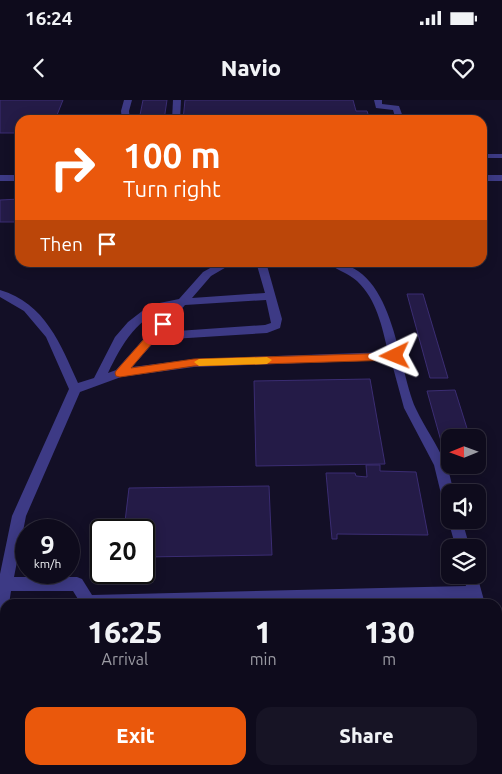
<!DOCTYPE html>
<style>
:root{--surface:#0e0b1c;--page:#171425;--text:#f1f3f6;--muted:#9b9ba3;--line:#2e2b3b;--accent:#ea580c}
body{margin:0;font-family:Ubuntu,sans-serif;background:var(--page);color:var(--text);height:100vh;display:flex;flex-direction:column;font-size:19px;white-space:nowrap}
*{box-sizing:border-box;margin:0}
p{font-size:16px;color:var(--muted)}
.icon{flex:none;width:28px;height:28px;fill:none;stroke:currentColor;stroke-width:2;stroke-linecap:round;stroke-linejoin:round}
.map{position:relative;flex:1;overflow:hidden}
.sheet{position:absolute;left:0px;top:499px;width:502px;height:176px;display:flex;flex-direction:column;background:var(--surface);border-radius:15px 15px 0 0;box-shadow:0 2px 12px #0003,0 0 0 1px var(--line)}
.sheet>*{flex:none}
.top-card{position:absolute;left:15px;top:15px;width:472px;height:152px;border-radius:15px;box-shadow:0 2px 12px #0003,0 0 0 1px var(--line);background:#ea580c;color:#fff;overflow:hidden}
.needle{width:32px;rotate:269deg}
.controls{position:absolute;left:441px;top:329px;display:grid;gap:10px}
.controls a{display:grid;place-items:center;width:45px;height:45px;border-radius:10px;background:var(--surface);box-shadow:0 2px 12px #0003,0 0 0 1px var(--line);font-size:25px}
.speed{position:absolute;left:15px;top:419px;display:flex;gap:10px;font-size:25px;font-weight:700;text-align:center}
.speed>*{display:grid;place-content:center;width:65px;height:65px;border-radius:50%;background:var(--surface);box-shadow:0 2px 12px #0003,0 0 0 1px var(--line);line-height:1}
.speed small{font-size:12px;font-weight:400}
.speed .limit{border:2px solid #111;border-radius:8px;background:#fff;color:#111}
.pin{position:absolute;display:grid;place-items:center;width:42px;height:42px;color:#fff;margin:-21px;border-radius:10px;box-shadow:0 2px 8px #0006}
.me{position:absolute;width:55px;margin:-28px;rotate:268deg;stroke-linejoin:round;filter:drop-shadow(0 0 4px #0008)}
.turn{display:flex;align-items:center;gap:18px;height:105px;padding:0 25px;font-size:22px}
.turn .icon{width:65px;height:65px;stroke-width:2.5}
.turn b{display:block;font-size:35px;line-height:42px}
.then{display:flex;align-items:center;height:48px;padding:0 25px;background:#0003;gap:10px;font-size:19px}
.eta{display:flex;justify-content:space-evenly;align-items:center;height:85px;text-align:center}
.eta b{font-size:30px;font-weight:800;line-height:35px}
.button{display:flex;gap:10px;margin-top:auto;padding:10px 25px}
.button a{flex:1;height:58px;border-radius:15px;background:var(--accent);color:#fff;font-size:20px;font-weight:800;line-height:58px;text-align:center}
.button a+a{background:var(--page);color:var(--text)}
.status{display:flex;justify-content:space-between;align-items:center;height:35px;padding:0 25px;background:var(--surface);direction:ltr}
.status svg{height:14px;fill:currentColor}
header{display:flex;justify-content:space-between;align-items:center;height:65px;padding:0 25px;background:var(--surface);font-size:22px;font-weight:800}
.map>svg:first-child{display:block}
</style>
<div class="status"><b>16:24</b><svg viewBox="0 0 49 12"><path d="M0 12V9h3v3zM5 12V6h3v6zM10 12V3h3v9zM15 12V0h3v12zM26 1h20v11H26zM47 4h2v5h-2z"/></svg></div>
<header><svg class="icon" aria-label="back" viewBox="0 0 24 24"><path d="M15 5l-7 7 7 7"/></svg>Navio<svg class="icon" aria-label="heart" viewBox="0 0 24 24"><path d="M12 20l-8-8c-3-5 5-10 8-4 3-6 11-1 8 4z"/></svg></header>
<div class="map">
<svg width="502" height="674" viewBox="0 0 502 674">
<rect width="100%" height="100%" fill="#130f26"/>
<g fill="#241b47" stroke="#3b2d73">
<path d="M 0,0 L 63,0 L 55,20 L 20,20 L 20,33 L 0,33 Z"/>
<path d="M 143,0 L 167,0 L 164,20 L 139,20 Z"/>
<path d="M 185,0 L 353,0 L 356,11 L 367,11 L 370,20 L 183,20 Z"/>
<path d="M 20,99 L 20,122 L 0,122 L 0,100 Z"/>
<path d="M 407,194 L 423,194 L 448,278 L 430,278 Z"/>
<path d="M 370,279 L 385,364 L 256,366 L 254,281 Z"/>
<path d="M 455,290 L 470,338 L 450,338 L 450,341 L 441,341 L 427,291 Z"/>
<path d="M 366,365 L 380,365 L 380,371 L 416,372 L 428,435 L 337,434 L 337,439 L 332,439 L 326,373 L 355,373 L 356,376 L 367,377 Z"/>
<path d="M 269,386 L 272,455 L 144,457 L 144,430 L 124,430 L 129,388 Z"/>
</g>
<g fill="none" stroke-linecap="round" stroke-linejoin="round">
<g fill="#3d3a85" fill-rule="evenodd">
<path d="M 124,0 L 132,0 L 129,11 L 130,20 L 122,20 L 121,11 Z"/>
<path d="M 173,0 L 181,0 L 180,20 L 172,20 Z"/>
<path d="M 374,0 L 382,0 L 382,4 L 399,6 L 404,20 L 396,20 L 393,10 L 376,8 Z"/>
<rect x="482" y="54" width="20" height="4"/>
<rect x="0" y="75" width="20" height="6"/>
<rect x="482" y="75" width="20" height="6"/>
<path d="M 221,162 L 235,162 L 211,176 L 192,198 L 265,193 L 256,162 L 266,162 L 282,219 L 280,228 L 267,233 L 156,240 L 132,267 L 194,259 L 388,252 C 382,227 377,200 357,181 C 348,173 336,170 327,162 C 395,162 396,263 416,309 C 425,328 437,344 445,363 C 450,372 451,383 454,392 L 450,392 L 450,408 L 445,406 L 443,402 L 434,365 L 404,308 L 391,260 L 194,267 L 121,277 L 80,292 L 26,416 L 14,477 L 77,477 L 82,479 L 92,495 L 466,486 L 463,475 L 477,475 L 485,504 L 470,504 L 469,500 L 319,504 L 81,504 L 73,491 L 11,491 L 9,504 L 5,504 L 5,515 L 0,517 L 0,474 L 12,416 L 69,289 L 46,237 L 24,211 L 0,197 L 0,190 C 45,203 61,245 78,283 L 94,278 L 115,237 L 128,222 L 150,205 L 179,199 L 203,172 ZM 266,200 L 271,223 L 265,225 L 163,232 L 185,205 ZM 171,208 L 116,270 L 108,273 C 122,244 138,215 171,208 Z"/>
<path d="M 450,416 L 450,420 L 462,420 L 470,448 L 456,448 L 448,420 Z"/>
<rect x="498" y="568" width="4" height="16"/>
<path d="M 5,577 L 5,593 L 0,594 L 0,578 Z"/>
<path d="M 54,670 L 72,670 L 71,674 L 53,674 Z"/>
</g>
</g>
<path fill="#ea580c" stroke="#983908" d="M 163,221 L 168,224 L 166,227 L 131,268 L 194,259 L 395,253 L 400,256 L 395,260 L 194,266 L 120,277 L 116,276 L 115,273 L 116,271 L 159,222 Z"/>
<path fill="#f59e0b" d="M 267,257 L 272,260 L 267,264 L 199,266 L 194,262 L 199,259 Z"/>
</svg>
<div class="controls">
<a><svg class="needle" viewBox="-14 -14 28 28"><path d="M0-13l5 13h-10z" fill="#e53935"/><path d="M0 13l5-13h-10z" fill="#9b9ba3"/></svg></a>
<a><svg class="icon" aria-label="sound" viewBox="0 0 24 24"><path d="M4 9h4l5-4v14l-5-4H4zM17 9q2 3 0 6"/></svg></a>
<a><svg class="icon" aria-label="layers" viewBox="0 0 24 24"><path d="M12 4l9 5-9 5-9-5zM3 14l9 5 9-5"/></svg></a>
</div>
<div class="speed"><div>9<small>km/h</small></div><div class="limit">20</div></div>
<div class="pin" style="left:163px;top:224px;background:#d93025"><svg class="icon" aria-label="arrive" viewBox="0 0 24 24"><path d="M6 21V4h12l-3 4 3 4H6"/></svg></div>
<svg class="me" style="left:395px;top:256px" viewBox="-20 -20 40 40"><path d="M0-17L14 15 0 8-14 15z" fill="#ea580c" stroke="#fff" stroke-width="4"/></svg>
<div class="top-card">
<div class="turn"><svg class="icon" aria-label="right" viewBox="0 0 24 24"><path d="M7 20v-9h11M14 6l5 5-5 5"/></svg><div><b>100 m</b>Turn right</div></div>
<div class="then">Then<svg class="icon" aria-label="arrive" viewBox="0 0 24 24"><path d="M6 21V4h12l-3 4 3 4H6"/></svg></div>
</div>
<section class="sheet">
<div class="eta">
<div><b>16:25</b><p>Arrival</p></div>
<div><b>1</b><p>min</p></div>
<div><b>130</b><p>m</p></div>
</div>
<div class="button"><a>Exit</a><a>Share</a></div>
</section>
</div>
